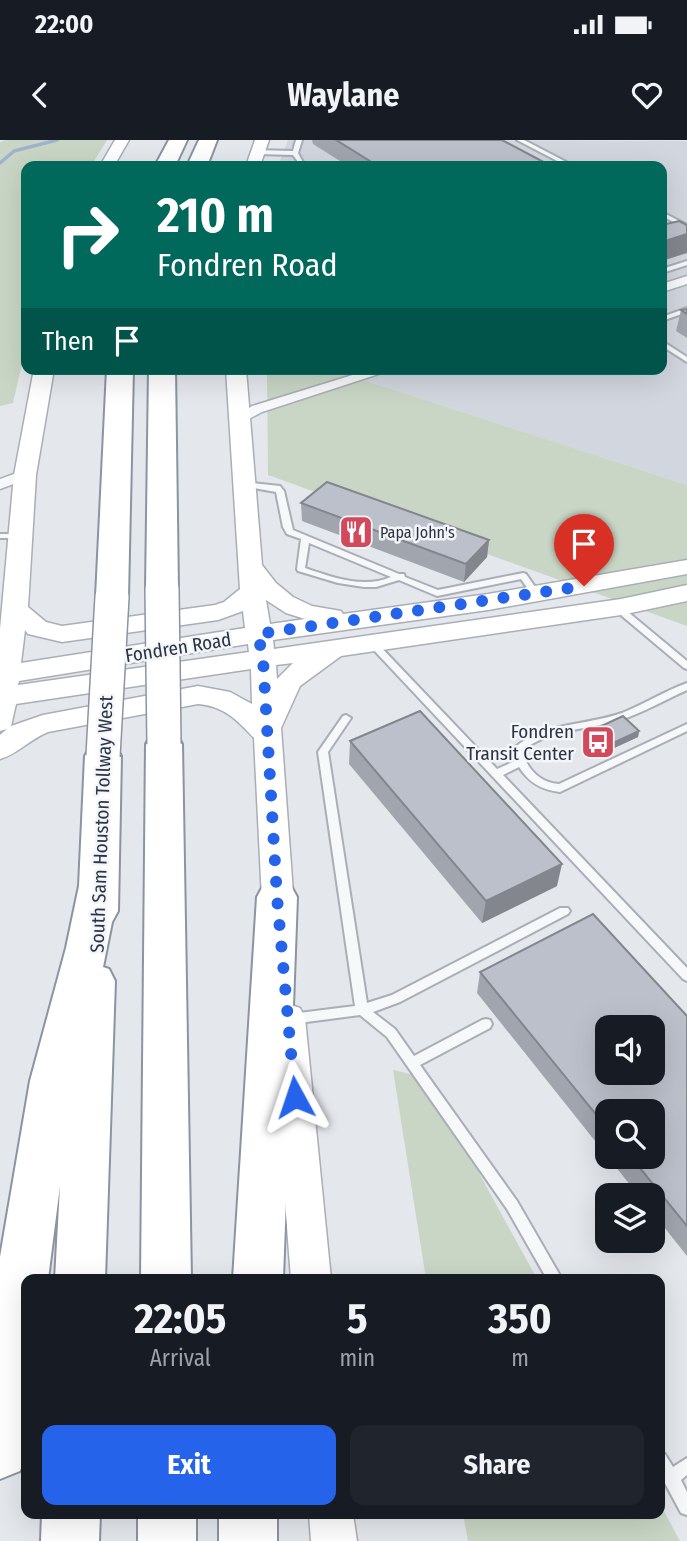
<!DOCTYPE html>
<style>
:root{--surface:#171b24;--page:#20242c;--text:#f1f3f6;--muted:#9ea1a6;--accent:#2563eb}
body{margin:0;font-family:"Fira Sans Condensed",sans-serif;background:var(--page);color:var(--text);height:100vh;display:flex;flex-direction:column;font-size:26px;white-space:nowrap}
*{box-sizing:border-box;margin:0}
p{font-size:23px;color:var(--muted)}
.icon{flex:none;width:38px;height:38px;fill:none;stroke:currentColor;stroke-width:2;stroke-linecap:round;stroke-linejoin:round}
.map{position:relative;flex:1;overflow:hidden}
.side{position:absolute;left:21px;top:1134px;width:644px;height:245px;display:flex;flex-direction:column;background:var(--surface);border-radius:14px;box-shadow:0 7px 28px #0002}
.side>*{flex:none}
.hud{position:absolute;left:21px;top:21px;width:646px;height:214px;border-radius:14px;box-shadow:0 7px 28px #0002;background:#00695c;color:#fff;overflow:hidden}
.buttons{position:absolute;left:595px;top:875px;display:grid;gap:14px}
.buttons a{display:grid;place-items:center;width:70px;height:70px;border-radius:14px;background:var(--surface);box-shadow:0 7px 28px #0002;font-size:35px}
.pin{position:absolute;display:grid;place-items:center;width:60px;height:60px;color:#fff;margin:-72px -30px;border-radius:50% 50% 50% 0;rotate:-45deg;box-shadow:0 0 7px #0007}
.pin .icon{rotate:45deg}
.me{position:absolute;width:77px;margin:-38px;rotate:355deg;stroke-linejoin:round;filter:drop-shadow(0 0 5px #0008)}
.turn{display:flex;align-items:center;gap:24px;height:147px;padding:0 21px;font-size:32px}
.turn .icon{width:91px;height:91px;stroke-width:2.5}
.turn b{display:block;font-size:49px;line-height:60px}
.then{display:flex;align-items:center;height:66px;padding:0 21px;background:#0003;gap:14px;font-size:26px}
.eta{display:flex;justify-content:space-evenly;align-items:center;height:119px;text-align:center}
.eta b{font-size:42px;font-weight:700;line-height:49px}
.primary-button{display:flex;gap:14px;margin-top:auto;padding:14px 21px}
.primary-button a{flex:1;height:80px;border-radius:14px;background:var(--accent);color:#fff;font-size:28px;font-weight:700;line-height:80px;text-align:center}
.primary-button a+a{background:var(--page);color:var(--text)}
.status{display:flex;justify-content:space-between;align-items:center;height:49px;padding:0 35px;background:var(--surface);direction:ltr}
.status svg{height:19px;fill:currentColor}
header{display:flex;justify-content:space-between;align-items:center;height:91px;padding:0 21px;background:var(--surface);font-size:32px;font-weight:700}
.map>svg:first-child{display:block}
</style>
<div class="status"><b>22:00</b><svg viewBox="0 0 49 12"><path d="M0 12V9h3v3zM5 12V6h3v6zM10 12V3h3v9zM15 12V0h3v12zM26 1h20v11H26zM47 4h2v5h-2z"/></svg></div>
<header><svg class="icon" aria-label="back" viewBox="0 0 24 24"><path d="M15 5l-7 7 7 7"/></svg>Waylane<svg class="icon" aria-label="heart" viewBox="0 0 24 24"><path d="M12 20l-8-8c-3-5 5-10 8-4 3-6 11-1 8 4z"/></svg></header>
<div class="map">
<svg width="687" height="1401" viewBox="0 0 687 1401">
<rect width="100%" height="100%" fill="#e4e7ec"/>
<path fill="#d2d6de" d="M 288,0 L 687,1 L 687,345 L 330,229 L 662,229 L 662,26 L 278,26 Z"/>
<g fill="#c9d6c5">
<path d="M 6,0 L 107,0 L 91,26 L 26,26 L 26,206 L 13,263 L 0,266 L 0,2 Z"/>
<path d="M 267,229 L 330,229 L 687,345 L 687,486 L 268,335 Z"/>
<path d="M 393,930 L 427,938 L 537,1139 L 426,1139 Z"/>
<path d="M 660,1364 L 680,1401 L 468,1401 L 463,1374 L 660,1374 Z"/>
</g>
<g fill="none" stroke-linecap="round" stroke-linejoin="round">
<path stroke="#9fb4cc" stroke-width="3.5" d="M 0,23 L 14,11 L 57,0"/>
<g stroke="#a9aeb7" stroke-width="4">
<g id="service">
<path d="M 296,0 L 302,0 L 298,13 L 305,26 L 301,26 L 293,15 L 257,14 L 254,12 L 257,10 L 293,11 Z"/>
<path d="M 517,0 L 524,0 L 574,26 L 567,26 Z"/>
<path d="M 662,72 L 687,85 L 687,89 L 662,76 Z"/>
<path d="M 687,121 L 687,125 L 662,133 L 662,129 Z"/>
<path d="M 687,168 L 687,172 L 662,181 L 662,177 Z"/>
<path d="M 662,201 L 687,217 L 687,222 L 662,206 Z"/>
<path d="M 242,342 L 280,346 L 284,351 L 293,390 L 399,434 L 404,434 L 405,437 L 438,450 L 523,433 L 526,434 L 540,454 L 539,456 L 533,456 L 521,439 L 437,456 L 399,440 L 376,447 L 364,447 L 338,443 L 298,431 L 297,429 L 301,399 L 287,394 L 283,387 L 276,352 L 242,346 ZM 309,403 L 391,437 C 363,449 332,437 305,428 Z"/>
<path d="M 0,394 L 20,394 L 24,396 L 20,398 L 0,398 Z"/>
<path d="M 621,464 L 624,465 L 628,472 L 687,521 L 687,529 L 684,528 L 622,476 L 617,467 Z"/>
<path d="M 372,500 L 375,501 L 497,629 L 515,621 L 512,610 L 514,608 C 545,582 585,586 622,573 C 644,564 665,551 687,543 L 687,550 C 665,560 644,572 621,580 C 588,590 550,588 522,611 C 527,629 540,643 559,644 L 687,584 L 687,591 L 560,652 C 542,650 529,643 519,627 L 503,635 L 687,828 L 687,841 L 683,839 L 369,505 L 368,503 L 369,501 Z"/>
<path d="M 346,575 L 351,578 L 328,612 L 367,863 L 392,855 L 560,768 L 568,768 L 570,771 L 568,774 L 400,862 L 373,872 L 395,889 L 414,916 L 482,880 L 486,879 L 490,880 L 492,884 L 490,888 L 420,925 L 517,1061 L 562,1139 L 547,1139 L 507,1069 L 387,897 L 360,875 L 291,884 L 287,883 L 285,879 L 287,875 L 291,874 L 355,866 L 318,612 L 343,576 Z"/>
<path d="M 660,1311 L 665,1314 L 673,1327 L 687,1318 L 687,1335 L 681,1340 L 687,1352 L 687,1375 L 681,1373 L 660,1334 Z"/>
</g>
</g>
<g stroke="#a9aeb7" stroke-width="3">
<g id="minor">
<path d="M 687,136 L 687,144 L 662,152 L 662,144 Z"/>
<path d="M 372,229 L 394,229 L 262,272 L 241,283 L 234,279 L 252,266 Z"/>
<path d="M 25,330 L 33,335 L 30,338 L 0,349 L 0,339 Z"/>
</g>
</g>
<g stroke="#a9aeb7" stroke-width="3">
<g id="secondary">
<path d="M 115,0 L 129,0 L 114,26 L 100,26 Z"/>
<path d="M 255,0 L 269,0 L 260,26 L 246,26 Z"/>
<path d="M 34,229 L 54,229 L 36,335 L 28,467 L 46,482 L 62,486 L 215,465 L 224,462 L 240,449 L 226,229 L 246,229 L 262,425 L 276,443 L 293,457 L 312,466 L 341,471 L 343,474 L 488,454 L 687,420 L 687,434 L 488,470 L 273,500 L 274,509 L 621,459 L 687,445 L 687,461 L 621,475 L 341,516 L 300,546 L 281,588 L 295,780 L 290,789 L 279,793 L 268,789 L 263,780 L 254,598 C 237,580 224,566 198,564 L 48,592 C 30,599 18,614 0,619 L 0,595 L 7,589 L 0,591 L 0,489 L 14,335 ZM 266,460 L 286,473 L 305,479 L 270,484 ZM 243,471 L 245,488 L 21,523 L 25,490 L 28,494 L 62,502 L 218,480 ZM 248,504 L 249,512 L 18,545 L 19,541 ZM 293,523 L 277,539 L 276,525 ZM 251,529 L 252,564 L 230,552 L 198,546 L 43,575 L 11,586 L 16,564 Z"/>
<path d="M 288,864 L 300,868 L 305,878 L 331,1139 L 291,1139 L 271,878 L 276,868 Z"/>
<path d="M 309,1374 L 353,1374 L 357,1401 L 311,1401 Z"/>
</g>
</g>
<g stroke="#8b94a3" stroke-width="4">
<g id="motorway">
<path d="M 169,0 L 187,0 L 175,26 L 155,26 Z"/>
<path d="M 199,0 L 217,0 L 207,26 L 187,26 Z"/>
<path d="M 107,229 L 133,229 L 128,457 L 123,464 L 112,467 L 101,464 L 96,457 Z"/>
<path d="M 149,229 L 175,229 L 178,449 L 173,456 L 162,459 L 151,456 L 146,449 Z"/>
<path d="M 164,591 L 177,595 L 182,604 L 191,1139 L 141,1139 L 146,604 L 151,595 Z"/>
<path d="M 103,603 L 116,607 L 121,616 L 118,771 L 112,782 L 103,827 L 109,829 L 115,841 L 105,1139 L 55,1139 L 60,1046 L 48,1139 L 26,1139 L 26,1315 L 20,1331 L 0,1339 L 0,1117 L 30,941 L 66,808 L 79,746 L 85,616 L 90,607 Z"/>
<path d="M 277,741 L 291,746 L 297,757 L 283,1139 L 233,1139 L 257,757 L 263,746 Z"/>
<path d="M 42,1374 L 100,1374 L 99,1401 L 41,1401 Z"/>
<rect x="138" y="1374" width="58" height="27"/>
<rect x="219" y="1374" width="58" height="27"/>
</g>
</g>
<use href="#service" fill="#f7f8fa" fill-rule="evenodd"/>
<use href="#minor" fill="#f7f8fa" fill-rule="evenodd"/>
<use href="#secondary" fill="#fff" fill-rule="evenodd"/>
<use href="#motorway" fill="#fff" fill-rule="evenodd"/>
<g stroke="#8b94a3" stroke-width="36" stroke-linecap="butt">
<g id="motorway-bridge">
<path d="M 162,449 L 164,604"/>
<path d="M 103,616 L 112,457"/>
</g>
</g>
<use href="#motorway-bridge" stroke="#fff" stroke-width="33"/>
</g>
<g fill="#a1a5ae">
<path d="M 312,0 L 502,0 L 551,26 L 348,26 L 313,4 Z"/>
<path d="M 687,169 L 687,198 L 676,191 L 681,170 Z"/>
<path d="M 301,363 L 489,400 L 487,417 L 464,442 L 302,381 Z"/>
<path d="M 597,588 L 639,591 L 638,597 L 612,609 L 596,594 Z"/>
<path d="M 350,601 L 557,746 L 482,783 L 349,624 Z"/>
<path d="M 480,832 L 687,876 L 687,1116 L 653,1073 L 653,1055 L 638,1055 L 608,1017 L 653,1017 L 607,971 L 607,1016 L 477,853 Z"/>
</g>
<g fill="#83868d">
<path d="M 687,94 L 687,113 L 662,121 L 662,102 Z"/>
<path d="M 489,400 L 487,417 L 464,442 L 466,424 Z"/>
<path d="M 639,591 L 638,597 L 612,609 L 613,603 Z"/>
<path d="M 562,724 L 557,746 L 482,783 L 486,761 Z"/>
</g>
<g fill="#bbc0ca" stroke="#83868d" stroke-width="2" fill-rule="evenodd">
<path d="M 336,0 L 502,0 L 551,26 L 378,26 Z"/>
<path d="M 679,81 L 687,85 L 687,94 L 662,102 L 662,85 Z"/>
<path d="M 687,169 L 687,174 L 681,170 Z"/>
<path d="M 327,342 L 489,400 L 466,424 L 301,363 Z"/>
<path d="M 420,571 L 562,724 L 486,761 L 350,601 Z"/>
<path d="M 623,576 L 639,591 L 613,603 L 597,588 Z"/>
<path d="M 593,774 L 687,876 L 687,1086 L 631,1017 L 653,1017 L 653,971 L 607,971 L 607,988 L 480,832 ZM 607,887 L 653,887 L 653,933 L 607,933 Z"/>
</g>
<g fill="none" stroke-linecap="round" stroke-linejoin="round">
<path stroke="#2563eb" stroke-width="12" stroke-dasharray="0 21.6" d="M 295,957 L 277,757 L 263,519 L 258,494 L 584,446"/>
</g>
<defs>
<g id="restaurant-square" transform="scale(1.75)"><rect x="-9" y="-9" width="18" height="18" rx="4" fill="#d1495b" stroke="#f4f6f9"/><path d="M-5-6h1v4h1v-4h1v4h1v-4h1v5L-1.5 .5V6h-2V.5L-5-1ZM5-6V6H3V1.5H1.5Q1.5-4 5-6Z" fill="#fff"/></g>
<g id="bus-square" transform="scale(1.75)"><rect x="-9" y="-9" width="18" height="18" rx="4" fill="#d1495b" stroke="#f4f6f9"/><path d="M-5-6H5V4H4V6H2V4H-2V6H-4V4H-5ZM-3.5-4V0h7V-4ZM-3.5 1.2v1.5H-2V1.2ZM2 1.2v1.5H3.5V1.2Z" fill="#fff"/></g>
</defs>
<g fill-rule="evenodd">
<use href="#restaurant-square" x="356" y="392"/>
<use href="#bus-square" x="598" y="602"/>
</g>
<g text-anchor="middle" stroke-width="5" stroke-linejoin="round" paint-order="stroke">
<g font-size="16" fill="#2b3445" stroke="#f4f6f9" text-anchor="start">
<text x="380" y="398">Papa John's</text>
</g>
<g font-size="19" fill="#2b3445" stroke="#f4f6f9">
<text transform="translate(178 507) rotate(-9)" y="7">Fondren Road</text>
<text transform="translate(101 684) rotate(-88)" y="7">South Sam Houston Tollway West</text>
</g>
<g font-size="19" fill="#2b3445" stroke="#f4f6f9" text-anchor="end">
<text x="574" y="598">Fondren<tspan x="574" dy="22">Transit Center</tspan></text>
</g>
</g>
</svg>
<div class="buttons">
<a><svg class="icon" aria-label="sound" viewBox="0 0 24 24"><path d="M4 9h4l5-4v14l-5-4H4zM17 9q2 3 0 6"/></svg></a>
<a><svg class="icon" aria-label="search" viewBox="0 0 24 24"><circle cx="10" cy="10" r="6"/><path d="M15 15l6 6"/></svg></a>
<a><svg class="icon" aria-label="layers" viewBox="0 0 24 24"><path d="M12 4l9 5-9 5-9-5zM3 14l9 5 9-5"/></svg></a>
</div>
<div class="pin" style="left:584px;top:446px;background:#d93025"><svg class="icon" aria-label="arrive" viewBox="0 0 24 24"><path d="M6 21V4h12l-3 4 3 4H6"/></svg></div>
<svg class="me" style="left:295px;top:957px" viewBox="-20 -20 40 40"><path d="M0-17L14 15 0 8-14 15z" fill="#2563eb" stroke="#fff" stroke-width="4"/></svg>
<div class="hud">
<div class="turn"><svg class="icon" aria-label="right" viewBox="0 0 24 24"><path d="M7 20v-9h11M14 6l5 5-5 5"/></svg><div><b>210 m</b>Fondren Road</div></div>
<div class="then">Then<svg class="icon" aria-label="arrive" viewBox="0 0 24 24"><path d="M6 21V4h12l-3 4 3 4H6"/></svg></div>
</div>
<section class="side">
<div class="eta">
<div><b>22:05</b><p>Arrival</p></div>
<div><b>5</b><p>min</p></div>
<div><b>350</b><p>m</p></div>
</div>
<div class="primary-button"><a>Exit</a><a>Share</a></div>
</section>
</div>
